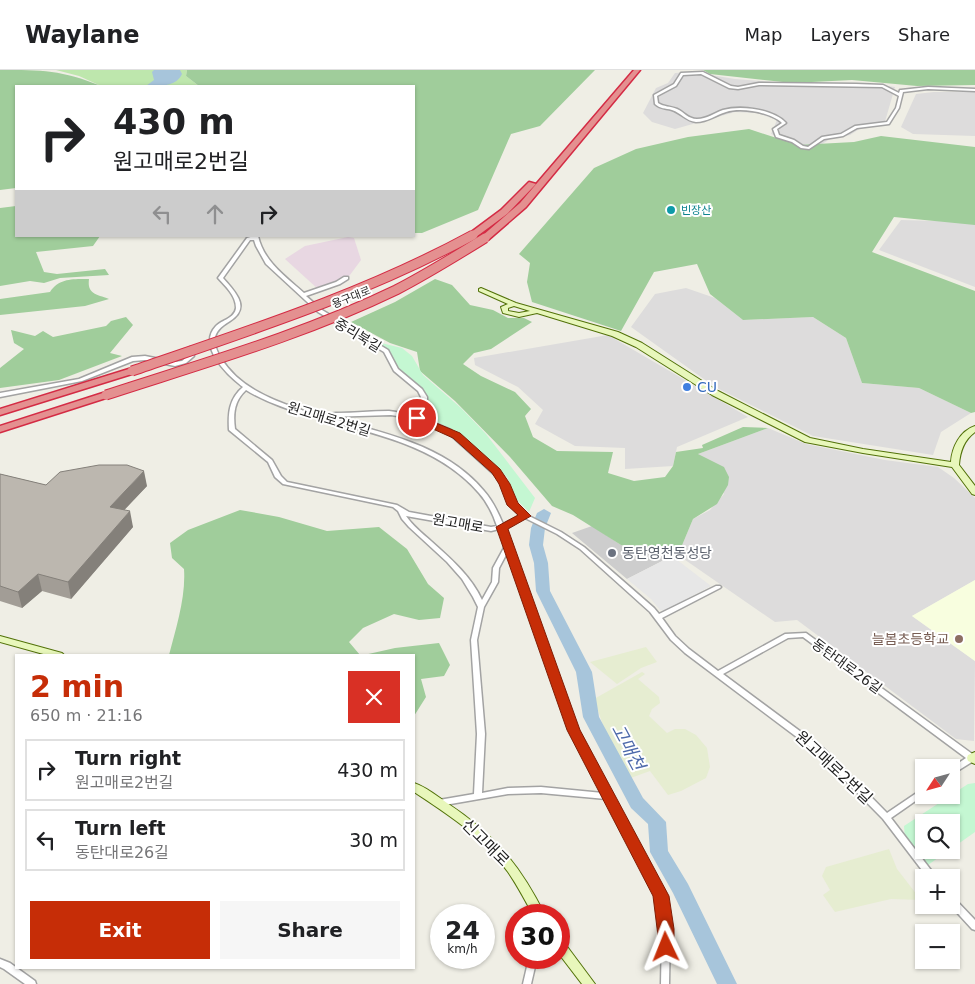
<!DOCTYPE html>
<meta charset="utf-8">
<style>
:root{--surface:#fff;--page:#f6f6f6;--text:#202124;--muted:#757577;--line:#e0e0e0;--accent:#c62d07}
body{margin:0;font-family:"DejaVu Sans","Noto Sans KR",sans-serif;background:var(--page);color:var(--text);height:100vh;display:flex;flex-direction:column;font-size:19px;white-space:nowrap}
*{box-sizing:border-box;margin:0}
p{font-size:16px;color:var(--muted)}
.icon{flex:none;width:28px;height:28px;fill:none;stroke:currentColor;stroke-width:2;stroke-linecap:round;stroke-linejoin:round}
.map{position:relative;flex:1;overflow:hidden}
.side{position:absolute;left:15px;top:584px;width:400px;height:315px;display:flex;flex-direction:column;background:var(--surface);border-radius:0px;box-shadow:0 1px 4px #0004}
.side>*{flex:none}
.hud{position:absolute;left:15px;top:15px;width:400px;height:152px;border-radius:0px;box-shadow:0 1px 4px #0004;background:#fff;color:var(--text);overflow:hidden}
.needle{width:32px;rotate:234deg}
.fabs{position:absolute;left:915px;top:689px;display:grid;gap:10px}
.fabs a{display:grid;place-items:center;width:45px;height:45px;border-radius:0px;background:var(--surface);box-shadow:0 1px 4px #0004;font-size:25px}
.speed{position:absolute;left:430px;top:834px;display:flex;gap:10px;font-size:25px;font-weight:700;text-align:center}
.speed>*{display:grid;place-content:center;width:65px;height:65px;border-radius:50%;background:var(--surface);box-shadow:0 1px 4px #0004;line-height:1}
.speed small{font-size:12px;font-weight:400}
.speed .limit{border:8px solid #d22;background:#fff;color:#111}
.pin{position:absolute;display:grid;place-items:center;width:42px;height:42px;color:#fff;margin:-21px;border:2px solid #fff;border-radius:50%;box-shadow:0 1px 5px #0007}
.me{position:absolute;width:55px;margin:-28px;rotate:358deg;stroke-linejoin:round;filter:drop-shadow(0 0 4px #0008)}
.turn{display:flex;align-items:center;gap:18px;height:105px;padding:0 15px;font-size:22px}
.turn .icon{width:65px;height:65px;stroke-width:2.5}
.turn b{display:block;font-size:35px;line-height:42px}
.lanes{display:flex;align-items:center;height:48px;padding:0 15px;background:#0003;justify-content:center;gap:25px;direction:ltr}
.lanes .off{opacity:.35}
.round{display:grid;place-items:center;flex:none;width:52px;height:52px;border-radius:0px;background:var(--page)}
.head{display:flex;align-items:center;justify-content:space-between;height:85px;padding:0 15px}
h1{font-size:30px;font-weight:800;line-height:38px;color:var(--accent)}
.cta{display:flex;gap:10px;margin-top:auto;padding:10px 15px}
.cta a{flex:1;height:58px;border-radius:0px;background:var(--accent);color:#fff;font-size:20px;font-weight:800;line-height:58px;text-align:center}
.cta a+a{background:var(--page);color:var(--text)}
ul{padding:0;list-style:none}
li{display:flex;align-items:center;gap:15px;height:62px;margin:0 10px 8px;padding:0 5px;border:2px solid var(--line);border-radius:0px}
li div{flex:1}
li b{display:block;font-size:19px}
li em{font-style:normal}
header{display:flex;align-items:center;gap:30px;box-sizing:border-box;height:70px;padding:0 25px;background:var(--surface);border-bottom:1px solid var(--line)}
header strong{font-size:24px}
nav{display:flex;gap:28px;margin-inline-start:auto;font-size:18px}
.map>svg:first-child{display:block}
</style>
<header>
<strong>Waylane</strong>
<nav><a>Map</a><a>Layers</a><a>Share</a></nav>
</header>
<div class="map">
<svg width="975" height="914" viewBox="0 0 975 914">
<rect width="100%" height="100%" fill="#efeee5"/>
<g fill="#dddcdc">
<path d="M 692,2 L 735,9 L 798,14 L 867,13 L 895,17 L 884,55 L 861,58 L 850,65 L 830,69 L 813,80 L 799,79 L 790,71 L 771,64 L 777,50 L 757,43 L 735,42 L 675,59 L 652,52 L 643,43 L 656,18 L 668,13 L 675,3 Z"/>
<path d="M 934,22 L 975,22 L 975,66 L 913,64 L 901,57 L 916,24 Z"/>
<path d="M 901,150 L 975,152 L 975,217 L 879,180 Z"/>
<path d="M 686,218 L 715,228 L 743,250 L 813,247 L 846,268 L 862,313 L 919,318 L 971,343 L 941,362 L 933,385 L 813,366 L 715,317 L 631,257 L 655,224 Z"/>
<path d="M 608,265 L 748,347 L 677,377 L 673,396 L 625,399 L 625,378 L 575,376 L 535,354 L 543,340 L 518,317 L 475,295 L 474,288 Z"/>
<path d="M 768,358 L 806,374 L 885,390 L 938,397 L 954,408 L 975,428 L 975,510 L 912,546 L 975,591 L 974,671 L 956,669 L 797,550 L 775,552 L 678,485 L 693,449 L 710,440 L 724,424 L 698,384 Z"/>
</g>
<path fill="#e8d7e2" d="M 348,167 L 354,168 L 361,190 L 344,213 L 318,219 L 285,189 L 305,176 Z"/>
<path fill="#f8fedf" d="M 975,510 L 975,591 L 912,546 Z"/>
<path fill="#cdcdcd" d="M 592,456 L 621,475 L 632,479 L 650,479 L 660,476 L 672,486 L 627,509 L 572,463 Z"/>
<g fill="#e6edd1">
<path d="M 646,577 L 657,592 L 641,598 L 617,614 L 590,592 Z"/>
<path d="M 642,602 L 645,604 L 638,609 L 659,627 L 660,633 L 652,639 L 649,646 L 667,663 L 675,659 L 685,659 L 696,665 L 707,678 L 710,697 L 706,708 L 681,721 L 668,725 L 650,701 L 628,709 L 612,681 L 594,629 Z"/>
<path d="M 889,779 L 897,799 L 921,830 L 891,829 L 835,842 L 823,825 L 830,820 L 822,806 L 826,797 Z"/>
</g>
<path fill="#bee7ad" d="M 56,0 L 187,0 L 186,6 L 199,16 L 101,16 L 79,6 Z"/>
<g fill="#a0cd9b">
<path d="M 0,0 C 42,0 62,0 101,16 L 16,16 L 16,118 L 0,120 Z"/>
<path d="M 187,0 L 595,0 L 540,56 L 511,64 L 478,140 L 422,163 L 414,163 L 414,16 L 199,16 L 186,6 Z"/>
<path d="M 703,0 L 975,0 L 975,15 L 917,16 L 852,10 L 792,13 L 710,4 Z"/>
<path d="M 749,59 L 798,75 L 854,72 L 881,66 L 975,77 L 975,155 L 894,147 L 872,182 L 975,221 L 975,342 L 971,343 L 919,318 L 862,313 L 846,268 L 813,247 L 743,250 L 710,224 L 697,194 L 654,202 L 621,261 L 532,232 L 527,212 L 530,193 L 519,184 L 594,98 L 636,79 L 688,67 Z"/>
<path d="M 16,136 L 16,166 L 100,166 L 93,176 L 36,182 L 44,202 L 57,204 L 105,199 L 109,205 L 60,208 L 44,213 L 30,211 L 0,216 L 0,138 Z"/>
<path d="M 89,209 C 87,224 96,224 109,229 L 85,236 L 0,245 L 0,229 L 50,222 C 59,208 73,209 89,209 Z"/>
<path d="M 435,209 L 452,215 L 470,235 L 493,240 L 508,248 L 524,248 L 532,252 L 491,279 L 474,283 L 463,294 L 481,306 L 515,322 L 531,339 L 525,346 L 533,367 L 557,381 L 613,382 L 608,403 L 634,411 L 665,407 L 673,396 L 676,382 L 703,378 L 702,375 L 743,357 L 768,358 L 698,384 L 724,397 L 729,407 L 728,415 L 717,434 L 693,449 L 678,485 L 672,486 L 660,476 L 639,480 L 621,475 L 573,445 L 552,436 L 510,387 L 455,331 L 420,301 L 417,282 L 390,273 L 351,252 L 395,232 Z"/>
<path d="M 126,247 L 133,255 L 110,283 L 122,286 L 59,310 L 0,318 L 0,298 L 24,279 L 14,273 L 11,260 L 35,266 L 43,261 L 53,267 L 106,256 L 111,251 Z"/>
<path d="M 240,440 L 279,447 L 327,461 L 379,457 L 407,479 L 428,514 L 444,528 L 440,548 L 419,550 L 394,544 L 363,558 L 349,572 L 360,585 L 169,585 C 176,558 186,527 184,499 L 172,488 L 170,473 L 188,460 Z"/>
<path d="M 439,573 L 450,595 L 444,606 L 421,609 L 426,627 L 414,646 L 414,585 L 364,585 L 395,578 Z"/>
</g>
<g fill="#c4f7d2">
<path d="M 381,273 L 402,278 L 412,286 L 423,305 L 461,338 L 486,364 L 535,428 L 529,442 L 516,429 L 507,407 L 465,369 L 451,359 L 425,346 L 426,325 L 402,302 Z"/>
<path d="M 975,713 L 975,762 L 951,779 L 951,752 L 924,752 L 924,780 L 949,780 L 928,795 L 905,769 L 904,756 L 968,714 Z"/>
</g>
<path fill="#e7e7e7" d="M 672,486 L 711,516 L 664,541 L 660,540 L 651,529 L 627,509 Z"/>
<path fill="#a7c5db" d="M 154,0 L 180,0 L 182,4 C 176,17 160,16 146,16 L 154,10 L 152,2 Z"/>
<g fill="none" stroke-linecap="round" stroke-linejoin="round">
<path fill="#a7c5db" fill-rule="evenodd" d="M 544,439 L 551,443 L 545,458 L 543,475 L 548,493 L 550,521 L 592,602 L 599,647 L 643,728 L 666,752 L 668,781 L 688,814 L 737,914 L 717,914 L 673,823 L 650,782 L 648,754 L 631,738 L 583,647 L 576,602 L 536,521 L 534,493 L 529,475 L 531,458 L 537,443 Z"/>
<g stroke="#a3a3a3" stroke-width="3">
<g id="street">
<path d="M 703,2 L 731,16 L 738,17 L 759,13 L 856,14 L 883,15 L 899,23 L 900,20 L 901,20 L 928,17 L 975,19 L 975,21 L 928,19 L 903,22 L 899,38 L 889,54 L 857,58 L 843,66 L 824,69 L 809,79 L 801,78 L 792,72 L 776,67 L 773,59 L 782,53 C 770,42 741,37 726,42 C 716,45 707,52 696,52 C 686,51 681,43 672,40 C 665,38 660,39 655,34 L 654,25 L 674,14 L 681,3 ZM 701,4 L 729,18 L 738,19 L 759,15 L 882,17 L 899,26 L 896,38 L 887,52 L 855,56 L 841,64 L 822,67 L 808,77 L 803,76 L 794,70 L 779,65 L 777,59 L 786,53 C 773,39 741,35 723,40 C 714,43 707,49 697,49 C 688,49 684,42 677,39 C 670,36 664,37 658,33 L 657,26 L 676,16 L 683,5 Z"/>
<path d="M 254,166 L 258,166 C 264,192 285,206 304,223 L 336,212 L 344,207 L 348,207 L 348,209 L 340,214 L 306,226 L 322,240 L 388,280 L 398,299 L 422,319 L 427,327 L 427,337 L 420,347 L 451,360 L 503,406 L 516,434 L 525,444 L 561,462 L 584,477 L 654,538 L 659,544 L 716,516 L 720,516 L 721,517 L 720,518 L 662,548 L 675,566 L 689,579 L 718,601 L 785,564 L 806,563 L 975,686 L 975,690 L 951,705 L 951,698 L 966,688 L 803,567 L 788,568 L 723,604 L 824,679 L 887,743 L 924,718 L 924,725 L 891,748 L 937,808 L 928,808 L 883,749 L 818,683 L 685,583 L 671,570 L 650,542 L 580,479 L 557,464 L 525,448 L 504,458 L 510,472 L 512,474 L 511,476 L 578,660 L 665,826 L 670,859 L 669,914 L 661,914 L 662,859 L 657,826 L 606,729 L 541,723 L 508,724 L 439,736 L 436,735 L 435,733 L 436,731 L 439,730 L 474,724 L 477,664 L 471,570 L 478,537 L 473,527 L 462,509 L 447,492 L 409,457 L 402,449 L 398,441 L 393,437 L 283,414 L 275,407 L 268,392 L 229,360 C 228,343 229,329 243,317 C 227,305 197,276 216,256 C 222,250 235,248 236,238 C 236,225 225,216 218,208 L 247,168 ZM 250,170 L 254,170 L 256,176 L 266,194 L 318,242 L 384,282 L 394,301 L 418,321 L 421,327 L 421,337 L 415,346 C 407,344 398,342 389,341 C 372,341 354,343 336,343 C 330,344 323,345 317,344 C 311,344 305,341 299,339 C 269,329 238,316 221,288 C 217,282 214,274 215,267 C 217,259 224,255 230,251 C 252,237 234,221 223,208 ZM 246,320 C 267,333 293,341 316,348 C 373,363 439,376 479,423 C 487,432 493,444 497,456 L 491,457 L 409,442 L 397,435 L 287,412 L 281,406 L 272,390 L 235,359 C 233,344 234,331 246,320 ZM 391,345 L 416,349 L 447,362 L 498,408 L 510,435 L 520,446 L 503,454 C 498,442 492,430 484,421 C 445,374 382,363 327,347 ZM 406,446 L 491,461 L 499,459 L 505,476 L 493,498 L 492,512 L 482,530 C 471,506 450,488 431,471 C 422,463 413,456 406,446 ZM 507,483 L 570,660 L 603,723 L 541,717 L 508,718 L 482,723 L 485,664 L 477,570 L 484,537 L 498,512 L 499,498 Z"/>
<path d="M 190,277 L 193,279 L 194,286 L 186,293 L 175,296 L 145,290 L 133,291 L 82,311 L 0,327 L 0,323 L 79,309 L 132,287 L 145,286 L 175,292 L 182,291 L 188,286 L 187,279 Z"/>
<path d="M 951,827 L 954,828 L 975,850 L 975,860 L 972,859 L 950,835 L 951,835 Z"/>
<path d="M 529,888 L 537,888 L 531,914 L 523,914 Z"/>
<path d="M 0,889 L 10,893 L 35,911 L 36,914 L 25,914 L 4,899 L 0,897 Z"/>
</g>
</g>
<g stroke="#527209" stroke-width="2">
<g id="secondary">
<path d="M 481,218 L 516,233 L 618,262 L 642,273 L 718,321 L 810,368 L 863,379 L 951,392 C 952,377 960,361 975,356 L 975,362 C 964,370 960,381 959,395 L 975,416 L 975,425 L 972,424 L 952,397 L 863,383 L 805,372 L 712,325 L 636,277 L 612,266 L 537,243 L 519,247 L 503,243 L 501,237 L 508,234 L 479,221 L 479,219 ZM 514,236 L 530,241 L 519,243 L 508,241 L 508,238 Z"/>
<path d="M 0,566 L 62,583 L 64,585 L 47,585 L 0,572 Z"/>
<path d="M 975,682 L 975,694 L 968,691 L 967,688 L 968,685 Z"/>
<path d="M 414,713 C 426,717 437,726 447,733 C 494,764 520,795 545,845 L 533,845 C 525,830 517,815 508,802 C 483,767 449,745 414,722 Z"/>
<path d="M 559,870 L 563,871 L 595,914 L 582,914 L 559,884 Z"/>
</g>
</g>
<g stroke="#d42b44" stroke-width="3">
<g id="highway">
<path d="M 634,0 L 640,0 L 526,137 L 488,170 L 482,170 L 482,166 L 520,133 Z"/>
<path d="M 529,112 L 536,114 L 507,144 L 476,167 L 470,167 L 470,163 L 501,140 Z"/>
<path d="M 132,298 L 137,301 L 135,303 L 0,345 L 0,339 Z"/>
<path d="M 106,322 L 109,323 L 111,325 L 109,327 L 0,362 L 0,356 Z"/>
</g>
</g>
<use href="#street" fill="#fff" fill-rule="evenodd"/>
<use href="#secondary" fill="#e8f7bb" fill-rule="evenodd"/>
<use href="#highway" fill="#e49090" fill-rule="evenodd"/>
<g stroke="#d42b44" stroke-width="11" stroke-linecap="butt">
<g id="highway-bridge">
<path d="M 132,301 C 248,261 365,224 473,165"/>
<path d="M 106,325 C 204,293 303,265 396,220 C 427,204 456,186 485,168"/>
</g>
</g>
<use href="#highway-bridge" stroke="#e49090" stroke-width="9"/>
</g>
<path fill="#a29d96" d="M 0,404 L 46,415 L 147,416 L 124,440 L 133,457 L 71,529 L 42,521 L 22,538 L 0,531 Z"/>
<g fill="#84807a">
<path d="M 144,401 L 147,416 L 113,452 L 110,437 Z"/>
<path d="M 130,441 L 133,457 L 71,529 L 68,512 Z"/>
<path d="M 38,504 L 42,521 L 22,538 L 18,522 Z"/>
</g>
<path fill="#bcb7af" stroke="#84807a" d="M 99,395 L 127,395 L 144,401 L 110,437 L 130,441 L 68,512 L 38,504 L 18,522 L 0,516 L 0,404 L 46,415 L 60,402 Z"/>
<path fill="#c62d07" stroke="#811d05" d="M 417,345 L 460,363 L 500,399 L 510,414 L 518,433 L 531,446 L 508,459 L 580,660 L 669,826 L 674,859 L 674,877 L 672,882 L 666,884 L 660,882 L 653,826 L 567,660 L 496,457 L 518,445 L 507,435 L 499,414 L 492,403 L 453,368 L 413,350 L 413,346 Z"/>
<circle fill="#0f9aa8" stroke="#fff" stroke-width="2" cx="671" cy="140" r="5"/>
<circle fill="#3f7fe0" stroke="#fff" stroke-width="2" cx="687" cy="317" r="5"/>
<circle fill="#6b7280" stroke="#fff" stroke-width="2" cx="612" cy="483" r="5"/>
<circle fill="#8d6e63" stroke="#fff" stroke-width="2" cx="959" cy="569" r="5"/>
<g text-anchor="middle" stroke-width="4" stroke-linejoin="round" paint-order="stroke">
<g font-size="11" fill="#0d838f" stroke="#fff" text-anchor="start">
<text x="681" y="144">빈장산</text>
</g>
<g font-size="11" fill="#1f1f1f" stroke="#fff">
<text transform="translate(351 227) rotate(-22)" y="4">용구대로</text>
</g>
<g font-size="14" fill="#1f1f1f" stroke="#fff">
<text transform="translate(358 265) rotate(31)" y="5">중리북길</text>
<text transform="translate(329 349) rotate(17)" y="5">원고매로2번길</text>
<text transform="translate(458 453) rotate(10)" y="5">원고매로</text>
<text transform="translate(847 596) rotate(36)" y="5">동탄대로26길</text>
</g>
<g font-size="14" fill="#366cbe" stroke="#fff" text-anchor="start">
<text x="697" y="322">CU</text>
</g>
<g font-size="14" fill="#5b616d" stroke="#fff" text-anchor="start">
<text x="622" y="488">동탄영천동성당</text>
</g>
<g font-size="14" fill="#785e54" stroke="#fff" text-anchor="end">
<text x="949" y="574">늘봄초등학교</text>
</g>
<g font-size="16" fill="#1f1f1f" stroke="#fff">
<text transform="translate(834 697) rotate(43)" y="6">원고매로2번길</text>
<text transform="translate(486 772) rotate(45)" y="6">신고매로</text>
</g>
<g font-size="18" font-style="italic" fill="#4e6aab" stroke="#fff">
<text transform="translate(628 677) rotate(62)" y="6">고매천</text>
</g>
</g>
</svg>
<div class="fabs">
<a><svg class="needle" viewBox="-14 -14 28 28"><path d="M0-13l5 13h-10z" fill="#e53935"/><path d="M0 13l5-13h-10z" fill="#757577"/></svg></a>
<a><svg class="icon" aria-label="search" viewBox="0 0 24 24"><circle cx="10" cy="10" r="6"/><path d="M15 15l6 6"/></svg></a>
<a>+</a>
<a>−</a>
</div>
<div class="speed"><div>24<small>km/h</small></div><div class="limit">30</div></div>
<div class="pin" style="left:417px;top:348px;background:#d93025"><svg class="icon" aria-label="arrive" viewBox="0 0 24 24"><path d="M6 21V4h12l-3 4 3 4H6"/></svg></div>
<svg class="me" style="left:666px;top:877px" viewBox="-20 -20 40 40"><path d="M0-17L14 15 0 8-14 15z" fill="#c62d07" stroke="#fff" stroke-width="4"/></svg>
<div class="hud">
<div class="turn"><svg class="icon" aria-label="right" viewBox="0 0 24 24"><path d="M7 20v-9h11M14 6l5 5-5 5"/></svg><div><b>430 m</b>원고매로2번길</div></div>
<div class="lanes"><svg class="icon off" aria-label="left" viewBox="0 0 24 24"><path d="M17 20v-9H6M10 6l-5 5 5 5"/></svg><svg class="icon off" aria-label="ahead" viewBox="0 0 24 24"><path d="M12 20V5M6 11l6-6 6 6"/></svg><svg class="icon" aria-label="right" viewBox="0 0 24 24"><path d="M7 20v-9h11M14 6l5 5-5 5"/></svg></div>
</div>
<section class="side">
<div class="head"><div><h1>2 min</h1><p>650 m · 21:16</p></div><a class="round" style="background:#d93025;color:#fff"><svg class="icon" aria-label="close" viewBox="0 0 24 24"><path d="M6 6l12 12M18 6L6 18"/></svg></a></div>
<ul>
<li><svg class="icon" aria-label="right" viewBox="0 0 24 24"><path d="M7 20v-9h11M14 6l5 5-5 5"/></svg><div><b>Turn right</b><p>원고매로2번길</p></div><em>430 m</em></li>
<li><svg class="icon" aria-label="left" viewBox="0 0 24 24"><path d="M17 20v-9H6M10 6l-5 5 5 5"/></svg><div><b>Turn left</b><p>동탄대로26길</p></div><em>30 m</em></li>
</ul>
<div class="cta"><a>Exit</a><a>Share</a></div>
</section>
</div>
